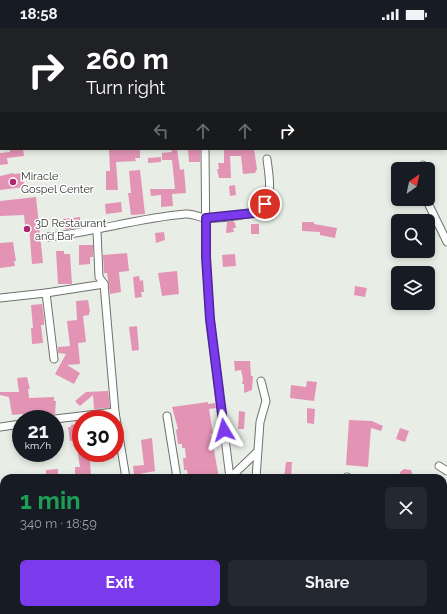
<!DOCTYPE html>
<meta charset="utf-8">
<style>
:root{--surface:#171b24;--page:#242831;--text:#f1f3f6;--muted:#9ea1a6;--accent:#7c3aed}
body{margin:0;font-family:Raleway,sans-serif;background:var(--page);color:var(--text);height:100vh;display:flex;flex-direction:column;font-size:15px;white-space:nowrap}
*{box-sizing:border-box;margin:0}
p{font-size:13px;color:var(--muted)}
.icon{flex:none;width:22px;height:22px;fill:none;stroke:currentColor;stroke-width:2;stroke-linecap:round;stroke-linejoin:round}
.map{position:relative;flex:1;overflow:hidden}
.drawer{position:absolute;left:0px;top:446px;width:447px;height:140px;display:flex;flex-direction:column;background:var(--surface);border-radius:12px 12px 0 0;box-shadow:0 2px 6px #0003}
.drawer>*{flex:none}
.top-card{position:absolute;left:0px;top:0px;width:447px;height:122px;box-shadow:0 2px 6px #0003;background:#202124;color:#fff;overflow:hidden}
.needle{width:26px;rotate:33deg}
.fabs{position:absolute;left:391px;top:134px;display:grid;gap:8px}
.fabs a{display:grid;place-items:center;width:44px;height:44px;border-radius:6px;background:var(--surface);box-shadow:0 2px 6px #0003;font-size:20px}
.speed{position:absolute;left:12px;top:382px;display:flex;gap:8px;font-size:20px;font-weight:700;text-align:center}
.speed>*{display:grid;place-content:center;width:52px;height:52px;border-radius:50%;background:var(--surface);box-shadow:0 2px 6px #0003;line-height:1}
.speed small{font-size:10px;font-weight:400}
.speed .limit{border:6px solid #d22;background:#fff;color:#111}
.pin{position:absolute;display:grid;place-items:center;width:34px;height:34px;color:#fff;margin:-17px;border:2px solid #fff;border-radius:50%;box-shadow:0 1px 4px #0007}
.me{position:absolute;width:44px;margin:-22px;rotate:353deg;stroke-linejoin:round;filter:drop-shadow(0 0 3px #0008)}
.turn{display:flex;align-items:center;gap:14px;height:84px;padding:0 20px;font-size:18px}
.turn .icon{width:52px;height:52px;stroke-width:2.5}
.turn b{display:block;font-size:28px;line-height:34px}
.lanes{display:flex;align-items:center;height:38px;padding:0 20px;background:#0003;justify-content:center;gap:20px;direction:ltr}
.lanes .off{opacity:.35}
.round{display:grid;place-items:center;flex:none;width:42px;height:42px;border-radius:6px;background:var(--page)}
.head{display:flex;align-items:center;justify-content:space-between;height:68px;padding:0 20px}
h1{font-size:24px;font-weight:700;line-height:30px;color:#1e9e55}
.cta{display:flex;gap:8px;margin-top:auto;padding:8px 20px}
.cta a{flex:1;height:46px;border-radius:6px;background:var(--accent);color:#fff;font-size:16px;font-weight:700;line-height:46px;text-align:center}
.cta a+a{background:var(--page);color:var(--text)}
.status{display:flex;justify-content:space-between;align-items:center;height:28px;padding:0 20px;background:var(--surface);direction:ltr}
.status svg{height:11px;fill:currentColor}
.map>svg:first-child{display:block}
</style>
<div class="status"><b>18:58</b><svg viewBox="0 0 49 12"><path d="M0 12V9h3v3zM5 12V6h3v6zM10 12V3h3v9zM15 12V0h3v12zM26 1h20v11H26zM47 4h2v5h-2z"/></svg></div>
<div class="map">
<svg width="447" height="586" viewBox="0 0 447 586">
<rect width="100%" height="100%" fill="#e8eee6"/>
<g fill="#e394b5">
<path d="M 10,121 L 23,121 L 24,128 L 7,130 L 8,136 L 0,137 L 0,125 L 10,124 Z"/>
<path d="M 109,121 L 140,121 L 140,130 L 135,130 L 136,133 L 116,134 L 118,162 L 106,162 L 106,143 L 110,143 Z"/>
<path d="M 171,121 L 177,121 L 180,142 L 184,141 L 186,165 L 172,166 L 173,178 L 161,179 L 161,167 L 151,168 L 150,161 L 175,161 L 172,132 L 162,132 L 162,125 L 172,124 Z"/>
<path d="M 188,121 L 200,121 L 200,134 L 189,134 Z"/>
<path d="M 224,121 L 254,121 L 257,141 L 255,145 L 243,146 L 241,128 L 230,128 L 231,150 L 219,150 L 217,141 L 219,141 L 218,135 L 224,135 Z"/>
<path d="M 161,129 L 161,134 L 148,135 L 148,130 Z"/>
<path d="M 140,142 L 145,186 L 131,187 L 128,165 L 131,165 L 129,143 Z"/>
<path d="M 13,145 L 14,146 L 23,145 L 24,159 L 0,162 L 0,148 Z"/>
<path d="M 235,157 L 236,167 L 230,168 L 229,158 Z"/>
<path d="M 36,169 L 43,235 L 32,236 L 29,198 L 25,198 L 24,187 L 0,188 L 0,173 Z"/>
<path d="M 121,174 L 122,184 L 106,186 L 105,176 Z"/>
<path d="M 80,189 L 81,199 L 66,202 L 64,199 L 63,191 Z"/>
<path d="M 233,193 L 235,195 L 236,200 L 233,200 L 234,204 L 226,205 L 227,194 Z"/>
<path d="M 302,194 L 314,194 L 314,196 L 337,200 L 335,210 L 320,207 L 320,204 L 302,203 Z"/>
<rect x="251" y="196" width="8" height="10"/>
<path d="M 164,204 L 165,212 L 156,215 L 155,205 Z"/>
<path d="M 13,214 L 16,233 L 14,233 L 15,238 L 0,240 L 0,215 Z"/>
<path d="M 79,217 L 93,217 L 93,229 L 90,229 L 90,236 L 79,237 Z"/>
<path d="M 56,223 L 64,223 L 64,226 L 70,226 L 72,256 L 58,256 Z"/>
<path d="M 127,225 L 129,243 L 119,244 L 121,264 L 110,266 L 107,245 L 104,245 L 103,227 Z"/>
<path d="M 235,226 L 236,238 L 223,239 L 222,227 Z"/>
<path d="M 177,243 L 179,266 L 162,268 L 158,245 Z"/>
<path d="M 139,248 L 140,253 L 143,252 L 144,264 L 141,264 L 142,269 L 135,270 L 133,249 Z"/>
<path d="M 355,258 L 367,260 L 365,269 L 354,267 Z"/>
<path d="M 88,272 L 90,284 L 89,284 L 89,287 L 83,288 L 86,314 L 78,315 L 80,336 L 67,337 L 80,345 L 74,356 L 55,346 L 66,326 L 58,325 L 58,319 L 70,318 L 67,293 L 77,292 L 76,273 Z"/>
<path d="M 42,276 L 44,290 L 44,297 L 41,297 L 43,315 L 32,316 L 31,300 L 33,300 L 31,277 Z"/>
<path d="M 137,298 L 139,322 L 132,323 L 129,299 Z"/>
<path d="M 234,333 L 250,333 L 251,348 L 253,348 L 252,362 L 244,365 L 244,356 L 242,356 L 243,351 L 241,342 L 235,343 Z"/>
<path d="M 27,349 L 30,361 L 28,361 L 29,370 L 54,369 L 54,373 L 56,373 L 55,386 L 39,389 L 23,389 L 23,386 L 12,387 L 9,369 L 0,367 L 0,364 L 19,364 L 17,350 Z"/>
<path d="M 307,353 L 317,354 L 314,373 L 290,370 L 291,357 L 306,359 Z"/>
<path d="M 108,363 L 110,380 L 94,381 L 93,367 L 80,378 L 75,373 L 86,364 Z"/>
<path d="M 208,374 L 208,376 L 215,375 L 216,380 L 209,381 L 213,406 L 211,406 L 219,450 L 188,450 L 187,442 L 184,442 L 183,430 L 186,430 L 185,420 L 182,420 L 182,416 L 178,416 L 176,402 L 178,401 L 172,379 Z"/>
<path d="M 307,380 L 315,381 L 314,396 L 307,395 Z"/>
<path d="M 239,383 L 245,384 L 244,401 L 238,401 Z"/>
<path d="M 349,392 L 372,393 L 383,398 L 381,403 L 371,400 L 368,439 L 346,437 Z"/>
<path d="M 81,395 L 81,425 L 114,425 L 114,430 L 90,432 L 91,450 L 75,450 L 75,439 L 80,439 L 76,412 L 70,413 L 68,399 L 71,399 L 71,397 Z"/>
<path d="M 400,400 L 409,403 L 405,414 L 396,411 Z"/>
<path d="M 152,410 L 155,443 L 134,447 L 133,438 L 144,437 L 141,412 Z"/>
<path d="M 286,434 L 292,434 L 291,450 L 284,450 Z"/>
<path d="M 58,441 L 58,450 L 46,450 L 46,442 Z"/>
<path d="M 404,441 L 411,442 L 414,450 L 399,450 L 400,444 Z"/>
</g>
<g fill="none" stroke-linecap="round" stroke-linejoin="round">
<g stroke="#6d736c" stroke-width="5.5">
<path id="service" d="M 144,582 L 144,586"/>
</g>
<g stroke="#6d736c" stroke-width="9">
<g id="minor">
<path d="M 75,0 L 75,1"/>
<path d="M 193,0 L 193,1"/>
<path d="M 419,0 L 419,1"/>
<path d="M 0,23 L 1,23"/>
<path d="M 205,121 L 206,229 L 210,291 L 230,450"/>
<path d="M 423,137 L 424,141"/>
<path d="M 426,171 L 447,214"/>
<path d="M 97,203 L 99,249 L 104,256 L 115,384 L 126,450"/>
<path d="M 48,209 C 95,204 138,190 185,186 C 193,185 197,189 205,190 C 216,192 242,187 254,185 C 276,175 269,149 267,131"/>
<path d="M 46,265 L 54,331"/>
<path d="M 0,270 L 46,265 L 104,256"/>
<path d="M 167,388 L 177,450"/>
<path d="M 55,391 L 115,384"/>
<path d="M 0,399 L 21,396"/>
<path d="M 439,438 L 447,443"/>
<path d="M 230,450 L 257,424"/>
<path d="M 256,450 L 260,394 L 266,373 L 261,353"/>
<path d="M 346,450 L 347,449"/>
<path d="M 0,480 L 4,551 L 2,586"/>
<path d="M 443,514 L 447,517"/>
<path d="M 233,586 L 233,582"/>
<path d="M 268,586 L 270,582"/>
</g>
</g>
<g stroke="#898d87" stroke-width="1" stroke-dasharray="4 2" stroke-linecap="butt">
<path d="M 381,582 L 382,586"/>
<path d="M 328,586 L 328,582"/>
<path d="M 332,586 L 349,584 L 354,582 L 357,584"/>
</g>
<use href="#service" stroke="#fff" stroke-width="3.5"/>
<use href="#minor" stroke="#fff" stroke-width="7"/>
</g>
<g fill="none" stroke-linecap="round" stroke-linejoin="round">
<g stroke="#51269a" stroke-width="10">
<path id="route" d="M 224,402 L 210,291 L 206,229 L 206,190 L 254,185 L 259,183 L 265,176"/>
</g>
<use href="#route" stroke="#7c3aed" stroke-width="7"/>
</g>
<g fill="#ad276e" stroke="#fff" stroke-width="1.5">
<circle cx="13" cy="154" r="4"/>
<circle cx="27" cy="201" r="4"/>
</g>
<g text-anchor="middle" stroke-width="3" stroke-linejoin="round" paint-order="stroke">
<g font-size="11" fill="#333532" stroke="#fff" text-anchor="start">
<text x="21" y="152">Miracle<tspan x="21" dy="13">Gospel Center</tspan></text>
<text x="35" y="199">3D Restaurant<tspan x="35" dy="13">and Bar</tspan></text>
</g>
</g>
</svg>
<div class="fabs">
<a><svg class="needle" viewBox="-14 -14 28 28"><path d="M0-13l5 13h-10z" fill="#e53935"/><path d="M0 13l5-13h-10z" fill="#9ea1a6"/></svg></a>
<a><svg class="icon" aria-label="search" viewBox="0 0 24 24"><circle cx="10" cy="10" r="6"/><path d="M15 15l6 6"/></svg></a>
<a><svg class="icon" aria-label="layers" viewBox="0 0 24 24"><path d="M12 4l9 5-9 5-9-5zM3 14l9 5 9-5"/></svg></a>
</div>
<div class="speed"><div>21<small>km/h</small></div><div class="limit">30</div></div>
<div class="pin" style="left:265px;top:176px;background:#d93025"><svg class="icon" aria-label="arrive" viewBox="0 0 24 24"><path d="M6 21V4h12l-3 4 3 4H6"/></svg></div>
<svg class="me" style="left:224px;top:402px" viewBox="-20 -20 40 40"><path d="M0-17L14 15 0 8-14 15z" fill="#7c3aed" stroke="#fff" stroke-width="4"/></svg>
<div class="top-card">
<div class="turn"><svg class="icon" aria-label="right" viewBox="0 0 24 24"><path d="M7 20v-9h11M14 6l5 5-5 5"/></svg><div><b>260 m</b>Turn right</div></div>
<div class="lanes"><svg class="icon off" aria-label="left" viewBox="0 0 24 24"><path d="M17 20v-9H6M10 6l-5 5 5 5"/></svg><svg class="icon off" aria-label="ahead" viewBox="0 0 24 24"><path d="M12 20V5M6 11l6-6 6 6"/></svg><svg class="icon off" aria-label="ahead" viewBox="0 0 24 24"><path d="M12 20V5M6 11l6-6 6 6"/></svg><svg class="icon" aria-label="right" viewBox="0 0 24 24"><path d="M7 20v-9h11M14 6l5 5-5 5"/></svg></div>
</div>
<section class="drawer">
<div class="head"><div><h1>1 min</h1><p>340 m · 18:59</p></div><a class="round"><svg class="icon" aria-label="close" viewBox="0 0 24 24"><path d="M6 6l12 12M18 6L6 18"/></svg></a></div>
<div class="cta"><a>Exit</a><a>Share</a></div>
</section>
</div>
